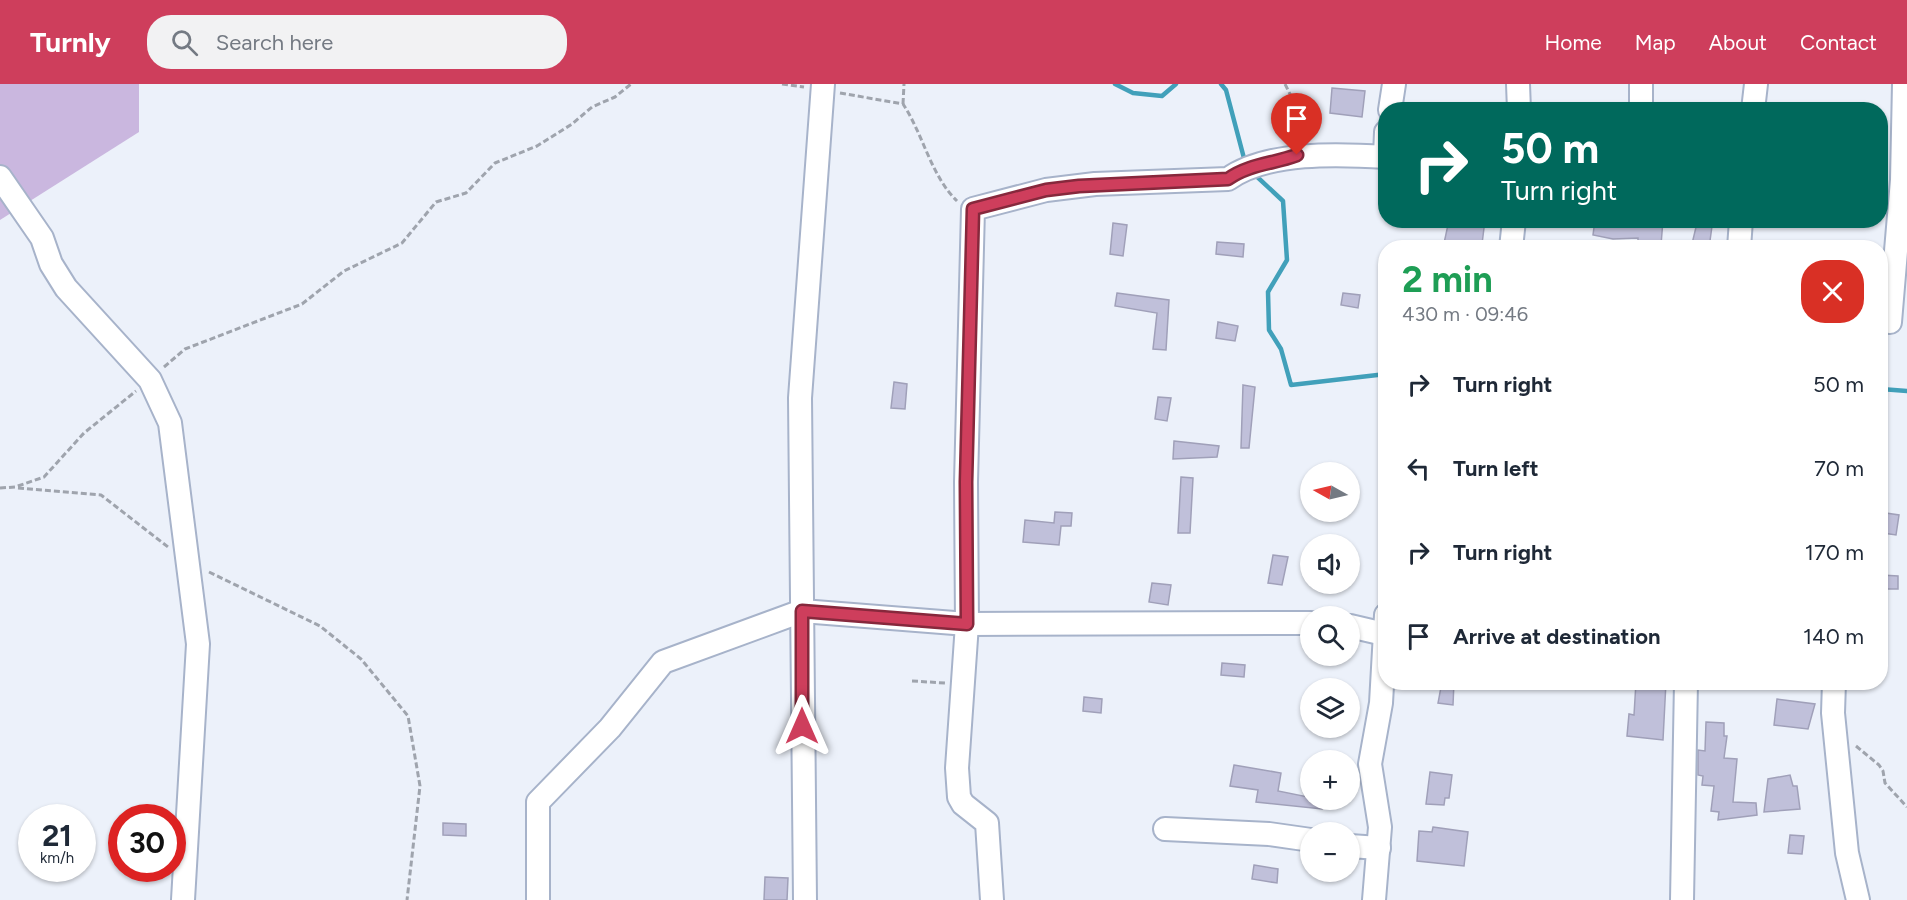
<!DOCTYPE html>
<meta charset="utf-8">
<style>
:root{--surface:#fff;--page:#f2f2f3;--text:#1f2937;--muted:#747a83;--accent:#ce3e5c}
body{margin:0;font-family:Figtree,sans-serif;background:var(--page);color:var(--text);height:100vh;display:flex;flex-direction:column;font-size:22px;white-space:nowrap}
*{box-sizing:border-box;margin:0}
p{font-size:20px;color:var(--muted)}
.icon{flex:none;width:33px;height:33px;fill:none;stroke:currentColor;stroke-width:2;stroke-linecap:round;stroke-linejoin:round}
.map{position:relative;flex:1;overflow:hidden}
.side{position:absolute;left:1378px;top:156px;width:510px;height:450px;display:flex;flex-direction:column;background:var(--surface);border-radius:24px;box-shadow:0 2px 4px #0004}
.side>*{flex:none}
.banner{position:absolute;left:1378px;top:18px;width:510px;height:126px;border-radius:24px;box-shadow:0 2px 4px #0004;background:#00695c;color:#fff;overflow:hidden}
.needle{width:39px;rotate:278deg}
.buttons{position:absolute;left:1300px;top:378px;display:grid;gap:12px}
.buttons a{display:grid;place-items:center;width:60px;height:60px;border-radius:50%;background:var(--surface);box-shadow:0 2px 4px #0004;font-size:30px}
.speed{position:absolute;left:18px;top:720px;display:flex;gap:12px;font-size:30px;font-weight:700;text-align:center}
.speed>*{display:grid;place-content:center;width:78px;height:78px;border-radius:50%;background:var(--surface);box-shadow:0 2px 4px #0004;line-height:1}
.speed small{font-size:15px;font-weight:400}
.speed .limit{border:9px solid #d22;background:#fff;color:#111}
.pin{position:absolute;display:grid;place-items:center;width:51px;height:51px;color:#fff;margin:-62px -26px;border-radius:50% 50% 50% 0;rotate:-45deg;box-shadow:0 0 6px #0007}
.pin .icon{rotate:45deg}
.me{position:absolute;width:66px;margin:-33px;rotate:0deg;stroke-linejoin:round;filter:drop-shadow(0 0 4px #0008)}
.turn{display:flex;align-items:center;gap:21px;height:126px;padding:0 24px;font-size:27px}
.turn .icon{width:78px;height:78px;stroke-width:2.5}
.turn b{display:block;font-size:42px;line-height:51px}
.round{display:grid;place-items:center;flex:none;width:63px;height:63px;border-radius:24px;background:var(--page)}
.headline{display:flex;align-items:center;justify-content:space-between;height:102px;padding:0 24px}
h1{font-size:36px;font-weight:700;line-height:45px;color:#1e9e55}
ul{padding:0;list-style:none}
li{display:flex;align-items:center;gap:18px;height:84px;padding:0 24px}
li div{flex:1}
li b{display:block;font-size:22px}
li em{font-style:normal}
header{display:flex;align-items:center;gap:36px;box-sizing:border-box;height:84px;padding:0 30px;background:var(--accent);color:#fff}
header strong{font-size:28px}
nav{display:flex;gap:33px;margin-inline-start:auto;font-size:21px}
.search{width:420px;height:54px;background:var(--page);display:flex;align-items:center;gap:15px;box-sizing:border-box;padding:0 21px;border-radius:24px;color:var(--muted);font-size:22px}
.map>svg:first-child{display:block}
</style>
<header>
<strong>Turnly</strong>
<div class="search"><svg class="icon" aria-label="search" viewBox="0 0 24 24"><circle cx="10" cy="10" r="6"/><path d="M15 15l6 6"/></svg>Search here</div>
<nav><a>Home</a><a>Map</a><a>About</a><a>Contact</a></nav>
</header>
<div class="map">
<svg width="1907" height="816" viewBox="0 0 1907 816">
<rect width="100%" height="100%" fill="#ecf1fa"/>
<path fill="#cab7df" d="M 0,0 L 139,0 L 139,48 L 0,136 Z"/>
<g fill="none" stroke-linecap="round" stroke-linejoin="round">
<g stroke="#41a0ba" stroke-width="4.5">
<path d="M 1115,0 L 1133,9 L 1162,12 L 1176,0"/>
<path d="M 1221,0 L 1226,6 L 1245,78"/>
<path d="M 1253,89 L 1283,117 L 1287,176 L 1268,208 L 1269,246 L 1281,265 L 1291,301 L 1386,290"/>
<path d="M 1881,305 L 1907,307"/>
</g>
</g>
<g fill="#c0c0da" stroke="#a0a0b9" stroke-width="1.5">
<path d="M 1332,4 L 1365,7 L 1362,33 L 1330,29 Z"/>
<path d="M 1449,136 L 1485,136 L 1482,160 L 1466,158 L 1465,164 L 1443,164 Z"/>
<path d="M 1595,136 L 1663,136 L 1661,161 L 1638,159 L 1638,154 L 1613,155 L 1593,151 Z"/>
<path d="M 1113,139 L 1127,141 L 1123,172 L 1110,170 Z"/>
<path d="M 1697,139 L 1712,142 L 1709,164 L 1691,164 Z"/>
<path d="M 1217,158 L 1244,160 L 1243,173 L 1216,170 Z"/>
<path d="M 1117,209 L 1169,216 L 1166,266 L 1153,265 L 1157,229 L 1115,222 Z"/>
<path d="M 1343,209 L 1360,211 L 1358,224 L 1341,221 Z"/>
<path d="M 1218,238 L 1238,242 L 1235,257 L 1216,254 Z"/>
<path d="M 894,298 L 907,300 L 905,325 L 891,324 Z"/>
<path d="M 1243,301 L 1255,303 L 1249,364 L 1241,364 Z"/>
<path d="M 1158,313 L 1171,314 L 1167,337 L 1155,335 Z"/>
<path d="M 1174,357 L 1219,362 L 1217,373 L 1173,375 Z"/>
<path d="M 1181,393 L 1193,394 L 1190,449 L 1178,449 Z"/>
<path d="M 1055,428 L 1072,429 L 1071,442 L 1061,442 L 1059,461 L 1023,458 L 1025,436 L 1054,439 Z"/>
<path d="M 1886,429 L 1899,431 L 1896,451 L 1883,449 Z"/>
<path d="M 1273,471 L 1288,473 L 1282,501 L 1268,499 Z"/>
<path d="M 1881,491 L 1898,492 L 1898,505 L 1881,505 Z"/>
<path d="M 1152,499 L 1171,501 L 1168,521 L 1149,518 Z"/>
<path d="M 1222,579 L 1245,581 L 1244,593 L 1221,591 Z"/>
<path d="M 1442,598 L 1454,598 L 1453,621 L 1438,619 Z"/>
<path d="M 1636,598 L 1666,598 L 1663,656 L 1627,652 L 1629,630 L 1634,631 Z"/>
<path d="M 1084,613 L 1102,615 L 1101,629 L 1083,627 Z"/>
<path d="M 1777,615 L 1815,620 L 1808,645 L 1774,641 Z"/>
<path d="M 1706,638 L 1724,639 L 1724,652 L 1727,652 L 1724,674 L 1737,675 L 1733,718 L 1756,719 L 1757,731 L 1718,736 L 1719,728 L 1711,727 L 1714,702 L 1702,701 L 1703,692 L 1698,691 L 1698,666 L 1705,667 Z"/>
<path d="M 1234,681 L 1281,689 L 1278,707 L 1323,716 L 1322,725 L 1256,718 L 1258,706 L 1230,702 Z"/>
<path d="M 1430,688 L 1452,691 L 1449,714 L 1445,714 L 1444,721 L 1426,720 Z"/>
<path d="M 1790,691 L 1793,702 L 1797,702 L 1800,725 L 1764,728 L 1768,695 Z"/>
<path d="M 443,739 L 466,740 L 466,752 L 443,751 Z"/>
<path d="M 1433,743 L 1468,748 L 1464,782 L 1417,777 L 1419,747 L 1432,748 Z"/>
<path d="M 1790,751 L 1804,752 L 1802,770 L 1788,769 Z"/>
<path d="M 1254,781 L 1278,785 L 1277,799 L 1252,795 Z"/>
<path d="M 765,793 L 788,794 L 787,816 L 764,816 Z"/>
</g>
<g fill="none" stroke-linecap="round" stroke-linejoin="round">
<g stroke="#a7b3ca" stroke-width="26">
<g id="minor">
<path d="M 1518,0 L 1519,26"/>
<path d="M 1390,26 L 1394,0"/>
<path d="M 1641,26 L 1641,0"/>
<path d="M 1753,26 L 1756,0"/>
<path d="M 1385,72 L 1386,48"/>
<path d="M 0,93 L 42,154 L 51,180 L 66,204 L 150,296 L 170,339 L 198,560 L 183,816"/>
<path d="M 1511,164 L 1514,136"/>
<path d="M 1739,164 L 1741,136"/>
<path d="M 1890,238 L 1902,96 L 1904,0"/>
<path d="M 1350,542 L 1384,550"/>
<path d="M 1834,598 L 1833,629 L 1847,769 L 1858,816"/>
<path d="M 1165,745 L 1269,750 L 1311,756"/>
<path d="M 1350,762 L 1379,764"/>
<path d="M 538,816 L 538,718 L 610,644 L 663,578 L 802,527 L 967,540 L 1311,539"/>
<path d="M 805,816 L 800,314 L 823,0"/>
<path d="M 992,816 L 987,739 L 963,720 L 959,713 L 957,684 L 967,540 L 966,398 L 973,125 L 1046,106 L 1095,100 L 1228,95 C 1267,67 1339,70 1386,73"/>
<path d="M 1374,816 L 1380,743 L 1370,680 L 1381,619 L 1386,531"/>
<path d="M 1682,816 L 1686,598"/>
</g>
</g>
<g stroke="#9fa4ad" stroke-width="3" stroke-dasharray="6 3" stroke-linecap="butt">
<path d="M 782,0 L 804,3"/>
<path d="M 1285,0 L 1300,30 L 1301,55"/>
<path d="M 840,9 L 903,20 C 923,50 931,92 957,117"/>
<path d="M 903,20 L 904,0"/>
<path d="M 164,283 L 185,265 L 302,220 L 344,187 L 402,159 L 436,118 L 466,109 L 495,79 L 537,62 L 572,40 L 592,23 L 615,13 L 631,0"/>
<path d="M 0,404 L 15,403 L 44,393 L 84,349 L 136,307"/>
<path d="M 18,404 L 101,411 L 168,463"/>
<path d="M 209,488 L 320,542 L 361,575 L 408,632 L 420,702 L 407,816"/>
<path d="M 912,597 L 945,599"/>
<path d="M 1856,662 L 1879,681 L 1883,687 L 1885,699 L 1907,723"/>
</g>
<use href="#minor" stroke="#fff" stroke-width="22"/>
</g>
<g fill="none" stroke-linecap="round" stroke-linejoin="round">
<g stroke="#86283c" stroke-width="15">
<path id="route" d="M 802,642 L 802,527 L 967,540 L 966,398 L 973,125 L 1046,106 L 1079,102 L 1228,95 C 1249,80 1273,80 1297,71"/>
</g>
<use href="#route" stroke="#ce3e5c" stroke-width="10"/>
</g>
</svg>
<div class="buttons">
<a><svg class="needle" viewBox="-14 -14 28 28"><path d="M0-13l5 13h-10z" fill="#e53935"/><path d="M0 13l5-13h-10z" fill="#747a83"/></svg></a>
<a><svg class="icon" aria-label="sound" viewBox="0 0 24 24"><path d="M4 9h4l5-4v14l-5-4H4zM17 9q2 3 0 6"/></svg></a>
<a><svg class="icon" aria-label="search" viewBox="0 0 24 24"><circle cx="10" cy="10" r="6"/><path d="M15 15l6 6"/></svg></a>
<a><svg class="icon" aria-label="layers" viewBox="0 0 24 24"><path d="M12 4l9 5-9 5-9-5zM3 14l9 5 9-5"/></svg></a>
<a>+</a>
<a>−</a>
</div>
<div class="speed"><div>21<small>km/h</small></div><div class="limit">30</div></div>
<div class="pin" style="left:1297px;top:71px;background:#d93025"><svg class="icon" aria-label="arrive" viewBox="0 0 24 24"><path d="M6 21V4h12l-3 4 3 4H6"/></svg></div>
<svg class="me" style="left:802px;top:642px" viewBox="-20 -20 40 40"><path d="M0-17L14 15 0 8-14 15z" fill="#ce3e5c" stroke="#fff" stroke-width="4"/></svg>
<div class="banner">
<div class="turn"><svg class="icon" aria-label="right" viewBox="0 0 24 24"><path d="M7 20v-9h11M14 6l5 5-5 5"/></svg><div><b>50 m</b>Turn right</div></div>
</div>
<section class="side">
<div class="headline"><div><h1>2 min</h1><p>430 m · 09:46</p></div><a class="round" style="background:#d93025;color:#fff"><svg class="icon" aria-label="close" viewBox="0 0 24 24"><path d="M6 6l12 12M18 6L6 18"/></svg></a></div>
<ul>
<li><svg class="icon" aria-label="right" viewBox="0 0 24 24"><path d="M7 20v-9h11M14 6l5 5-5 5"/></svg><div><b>Turn right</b></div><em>50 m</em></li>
<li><svg class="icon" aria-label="left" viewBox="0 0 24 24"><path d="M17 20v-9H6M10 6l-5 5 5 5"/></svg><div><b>Turn left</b></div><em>70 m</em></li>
<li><svg class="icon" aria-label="right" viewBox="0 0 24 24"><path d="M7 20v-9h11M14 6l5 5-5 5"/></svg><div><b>Turn right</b></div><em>170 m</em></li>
<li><svg class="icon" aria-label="arrive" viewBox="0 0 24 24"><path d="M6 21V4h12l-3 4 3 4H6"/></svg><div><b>Arrive at destination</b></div><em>140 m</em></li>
</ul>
</section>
</div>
